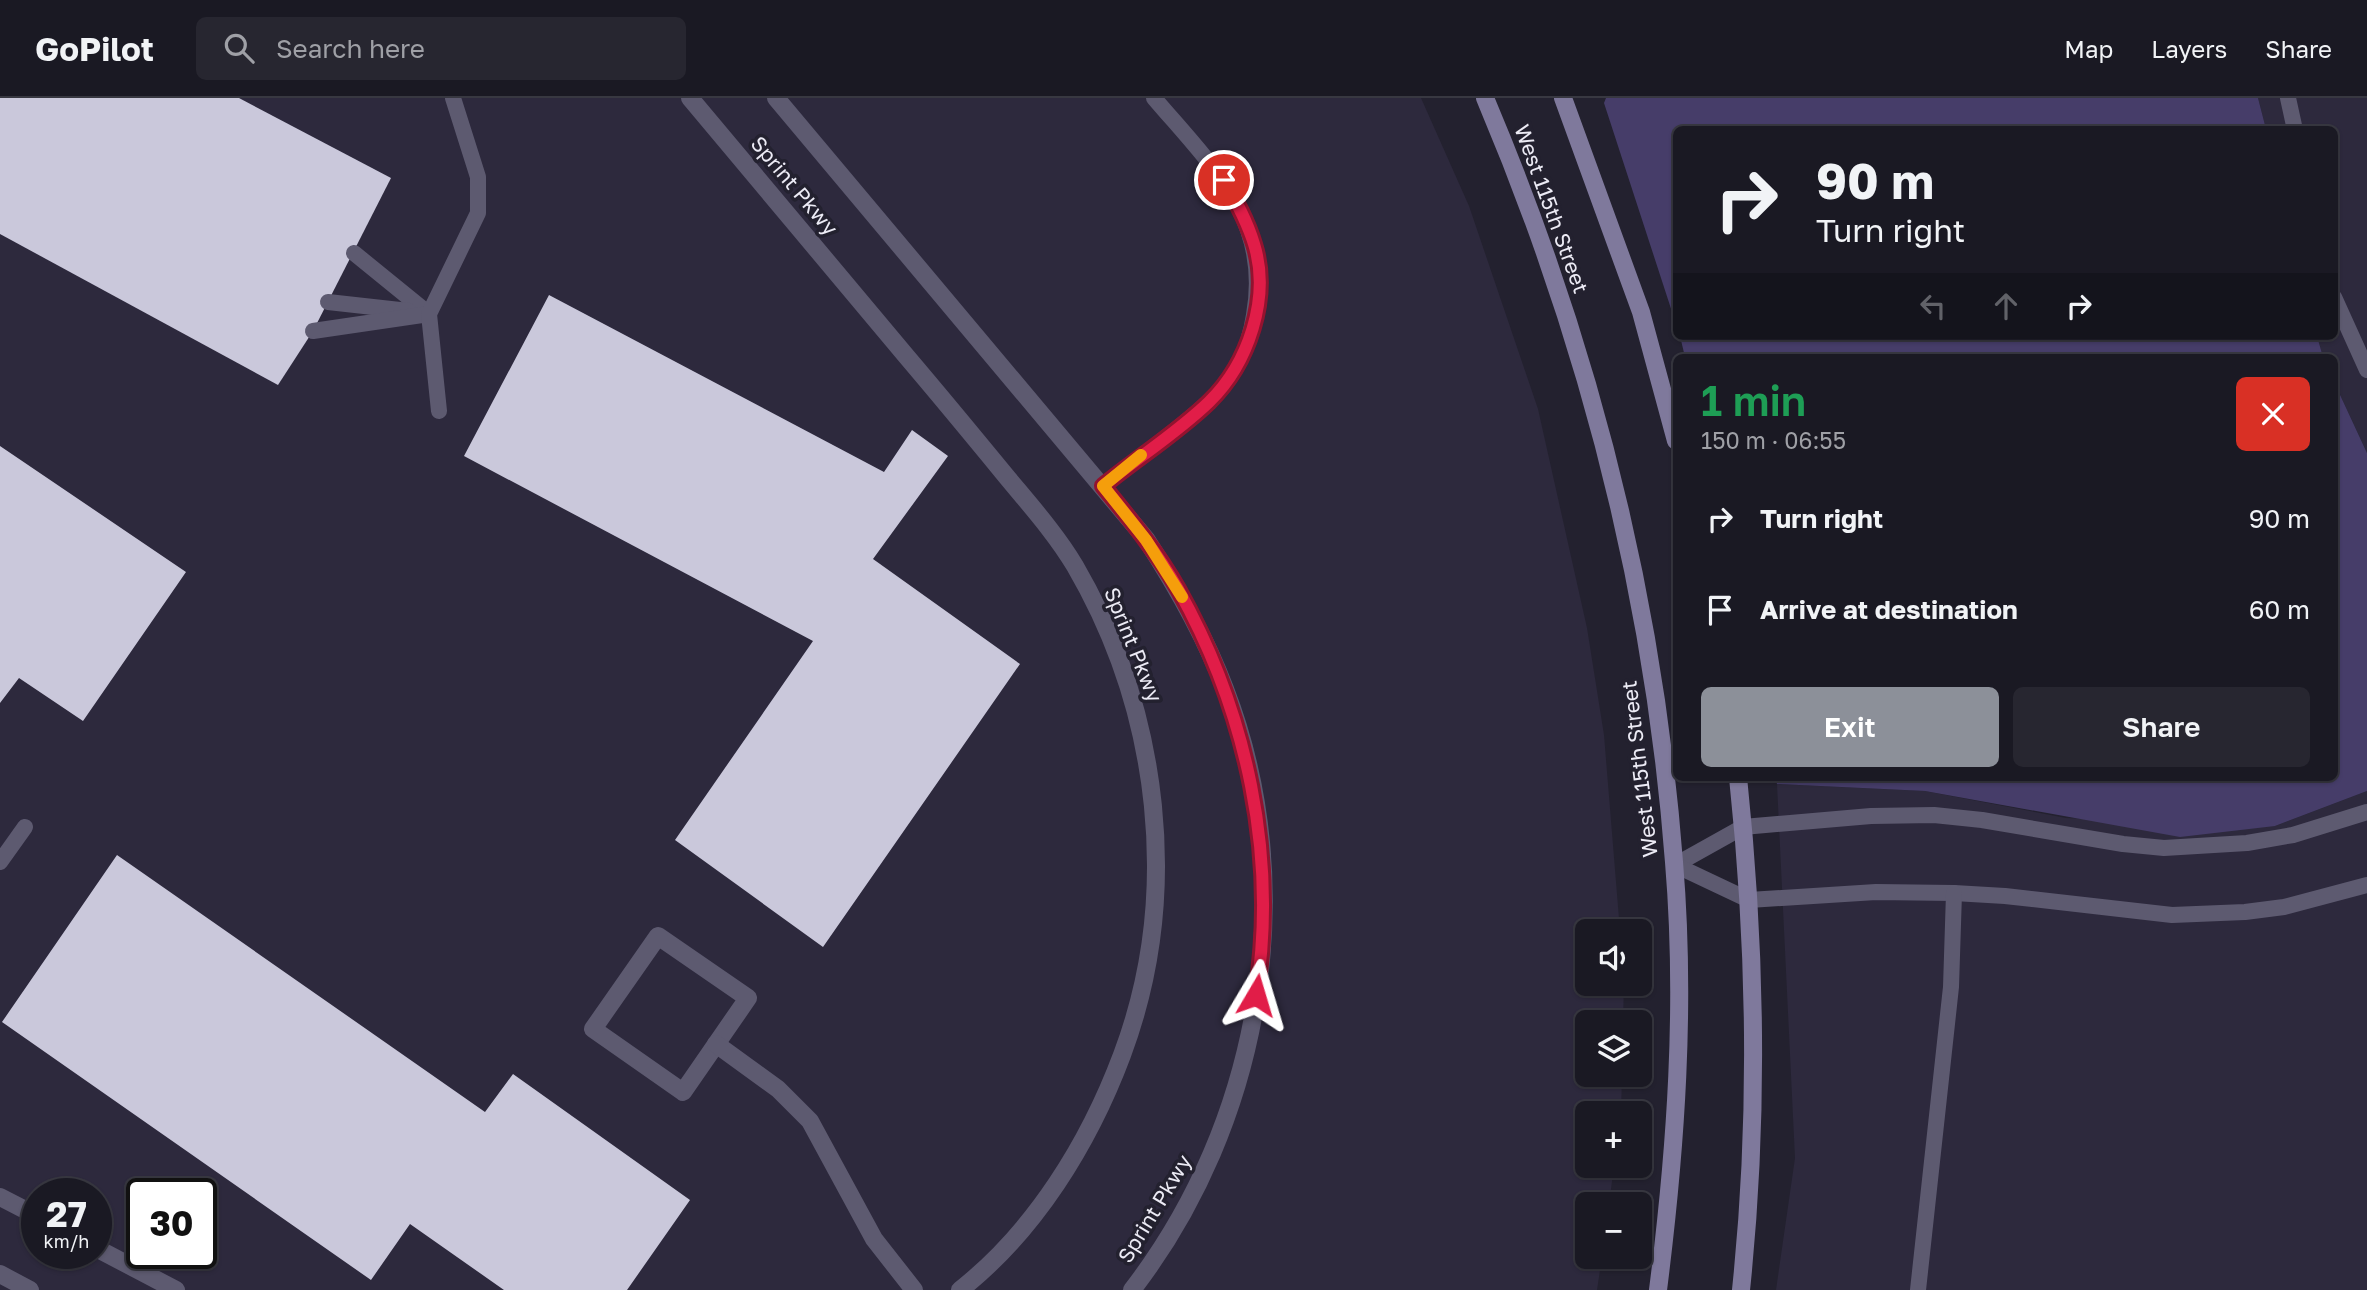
<!DOCTYPE html>
<meta charset="utf-8">
<style>
:root{--surface:#1a1923;--page:#272630;--text:#f1f3f6;--muted:#9fa0a6;--line:#383841;--accent:#8c9099}
body{margin:0;font-family:"Golos Text",sans-serif;background:var(--page);color:var(--text);height:100vh;display:flex;flex-direction:column;font-size:26px;white-space:nowrap}
*{box-sizing:border-box;margin:0}
p{font-size:23px;color:var(--muted)}
.icon{flex:none;width:38px;height:38px;fill:none;stroke:currentColor;stroke-width:2;stroke-linecap:round;stroke-linejoin:round}
.map{position:relative;flex:1;overflow:hidden}
.sheet{position:absolute;left:1673px;top:256px;width:665px;height:427px;display:flex;flex-direction:column;background:var(--surface);border-radius:10px;box-shadow:0 2px 5px #0004,0 0 0 2px var(--line)}
.sheet>*{flex:none}
.top-card{position:absolute;left:1673px;top:28px;width:665px;height:214px;border-radius:10px;box-shadow:0 2px 5px #0004,0 0 0 2px var(--line);background:#1a1923;color:var(--text);overflow:hidden}
.buttons{position:absolute;left:1575px;top:821px;display:grid;gap:14px}
.buttons a{display:grid;place-items:center;width:77px;height:77px;border-radius:10px;background:var(--surface);box-shadow:0 2px 5px #0004,0 0 0 2px var(--line);font-size:35px}
.speed{position:absolute;left:21px;top:1080px;display:flex;gap:14px;font-size:35px;font-weight:700;text-align:center}
.speed>*{display:grid;place-content:center;width:91px;height:91px;border-radius:50%;background:var(--surface);box-shadow:0 2px 5px #0004,0 0 0 2px var(--line);line-height:1}
.speed small{font-size:18px;font-weight:400}
.speed .limit{border:4px solid #111;border-radius:10px;background:#fff;color:#111}
.pin{position:absolute;display:grid;place-items:center;width:60px;height:60px;color:#fff;margin:-30px;border:4px solid #fff;border-radius:50%;box-shadow:0 2px 7px #0007}
.me{position:absolute;width:77px;margin:-38px;rotate:7deg;stroke-linejoin:round;filter:drop-shadow(0 0 5px #0008)}
.turn{display:flex;align-items:center;gap:24px;height:147px;padding:0 28px;font-size:32px}
.turn .icon{width:91px;height:91px;stroke-width:2.5}
.turn b{display:block;font-size:49px;line-height:60px}
.lanes{display:flex;align-items:center;height:66px;padding:0 28px;background:#0003;justify-content:center;gap:35px;direction:ltr}
.lanes .off{opacity:.35}
.round{display:grid;place-items:center;flex:none;width:74px;height:74px;border-radius:10px;background:var(--page)}
.headline{display:flex;align-items:center;justify-content:space-between;height:119px;padding:0 28px}
h1{font-size:42px;font-weight:600;line-height:52px;color:#1e9e55}
.button{display:flex;gap:14px;margin-top:auto;padding:14px 28px}
.button a{flex:1;height:80px;border-radius:10px;background:var(--accent);color:#fff;font-size:28px;font-weight:600;line-height:80px;text-align:center}
.button a+a{background:var(--page);color:var(--text)}
ul{padding:0;list-style:none}
li{display:flex;align-items:center;gap:21px;height:91px;padding:0 28px}
li div{flex:1}
li b{display:block;font-size:26px}
li em{font-style:normal}
header{display:flex;align-items:center;gap:42px;box-sizing:border-box;height:98px;padding:0 35px;background:var(--surface);border-bottom:2px solid var(--line)}
header strong{font-size:33px}
nav{display:flex;gap:38px;margin-inline-start:auto;font-size:24px}
.search{width:490px;height:63px;background:var(--page);display:flex;align-items:center;gap:18px;box-sizing:border-box;padding:0 24px;border-radius:10px;color:var(--muted);font-size:26px}
.map>svg:first-child{display:block}
</style>
<header>
<strong>GoPilot</strong>
<div class="search"><svg class="icon" aria-label="search" viewBox="0 0 24 24"><circle cx="10" cy="10" r="6"/><path d="M15 15l6 6"/></svg>Search here</div>
<nav><a>Map</a><a>Layers</a><a>Share</a></nav>
</header>
<div class="map">
<svg width="2367" height="1192" viewBox="0 0 2367 1192">
<rect width="100%" height="100%" fill="#23212f"/>
<g fill="#2d293d" fill-rule="evenodd">
<path d="M 0,0 L 1421,0 L 1469,108 L 1538,311 L 1587,530 L 1604,637 L 1620,833 L 1587,833 L 1587,886 L 1624,887 L 1623,924 L 1587,924 L 1587,976 L 1622,977 L 1621,1015 L 1587,1015 L 1587,1068 L 1614,1068 L 1609,1106 L 1587,1106 L 1587,1158 L 1602,1159 L 1597,1192 L 0,1192 ZM 37,1096 L 96,1096 L 96,1155 L 37,1155 ZM 142,1096 L 201,1096 L 201,1155 L 142,1155 Z"/>
<path d="M 2258,0 L 2367,0 L 2367,355 L 2335,286 L 2334,259 L 2323,259 L 2317,238 L 2334,238 L 2334,32 L 2266,31 Z"/>
<path d="M 1777,686 L 1925,693 L 2066,720 L 2275,728 L 2367,693 L 2367,1192 L 1776,1192 L 1795,1060 Z"/>
</g>
<g fill="#463d69">
<path d="M 1606,0 L 2258,0 L 2266,31 L 1676,32 L 1676,226 L 1604,5 Z"/>
<path d="M 1680,238 L 2317,238 L 2323,259 L 1685,259 Z"/>
<path d="M 2335,286 L 2367,355 L 2367,693 L 2275,728 L 2180,739 L 1925,693 L 1777,686 L 1775,679 L 2334,679 Z"/>
</g>
<g fill="#cac8db">
<path d="M 0,0 L 239,0 L 391,80 L 313,233 L 278,287 L 0,136 Z"/>
<path d="M 549,197 L 884,374 L 912,332 L 948,358 L 873,461 L 1020,566 L 823,849 L 675,742 L 813,543 L 464,358 Z"/>
<path d="M 0,348 L 186,474 L 83,623 L 19,580 L 0,605 Z"/>
<path d="M 117,757 L 485,1014 L 513,976 L 690,1102 L 627,1192 L 504,1192 L 410,1126 L 371,1182 L 2,924 Z"/>
</g>
<g fill="none" stroke-linecap="round" stroke-linejoin="round">
<g stroke="#5d5a70" stroke-width="16">
<path d="M 2288,0 L 2295,32"/>
<path d="M 354,155 L 429,216"/>
<path d="M 2334,199 L 2367,272"/>
<path d="M 328,204 L 409,213"/>
<path d="M 313,233 L 429,216"/>
<path d="M 439,313 L 429,216 L 478,115 L 478,79 L 453,0"/>
<path d="M 1103,388 C 1137,360 1175,335 1207,305 C 1233,282 1249,251 1254,217 C 1271,121 1212,68 1154,0"/>
<path d="M 0,764 L 25,729"/>
<path d="M 1675,767 L 1743,729 L 1871,718 L 1934,717 L 1982,722 L 2123,746 L 2164,750 L 2247,745 L 2293,737 L 2367,714"/>
<path d="M 1675,767 L 1749,802 L 1876,794 L 1954,795 L 2005,798 L 2172,817 L 2245,814 L 2284,809 L 2367,787"/>
<path d="M 1918,1192 L 1951,889 L 1954,795"/>
</g>
<g stroke="#5d5a70" stroke-width="18">
<path d="M 690,0 C 762,86 835,173 907,259 C 941,299 974,339 1006,378 C 1030,407 1056,436 1075,468 C 1160,614 1182,797 1122,957 C 1089,1045 1035,1133 960,1192"/>
<path d="M 776,0 L 1146,441 C 1177,489 1205,538 1225,591 C 1302,790 1261,1025 1132,1192"/>
<path d="M 658,838 L 748,900 L 683,994 L 593,931 Z"/>
<path d="M 716,946 L 778,991 L 810,1023 L 874,1141 L 914,1192"/>
<path d="M 0,1099 L 37,1118"/>
<path d="M 96,1150 L 176,1192"/>
<path d="M 0,1176 L 30,1192"/>
</g>
<g stroke="#7f799c" stroke-width="18">
<path d="M 1485,0 C 1588,243 1654,501 1674,764 C 1686,907 1676,1050 1658,1192"/>
<path d="M 1563,0 L 1641,214 L 1676,343"/>
<path d="M 1738,679 C 1756,849 1759,1021 1741,1192"/>
</g>
</g>
<g fill="none" stroke-linecap="round" stroke-linejoin="round">
<g stroke="#92132f" stroke-width="18">
<path id="route" d="M 1224,82 C 1236,103 1247,123 1254,146 C 1271,200 1248,266 1209,304 C 1177,335 1137,360 1103,388 C 1130,421 1157,454 1178,491 C 1247,614 1278,758 1256,897"/>
</g>
<use href="#route" stroke="#e11d48" stroke-width="12"/>
<path stroke="#f59e0b" stroke-width="12" d="M 1141,357 L 1103,388 L 1146,442 L 1182,499"/>
</g>
<g text-anchor="middle" stroke-width="7" stroke-linejoin="round" paint-order="stroke">
<g font-size="21" fill="#ecebf5" stroke="#23212f">
<text transform="translate(794 88) rotate(50)" y="7">Sprint Pkwy</text>
<text transform="translate(1551 111) rotate(70)" y="7">West 115th Street</text>
<text transform="translate(1133 547) rotate(68)" y="7">Sprint Pkwy</text>
<text transform="translate(1640 671) rotate(-97)" y="7">West 115th Street</text>
<text transform="translate(1155 1111) rotate(-59)" y="7">Sprint Pkwy</text>
</g>
</g>
</svg>
<div class="buttons">
<a><svg class="icon" aria-label="sound" viewBox="0 0 24 24"><path d="M4 9h4l5-4v14l-5-4H4zM17 9q2 3 0 6"/></svg></a>
<a><svg class="icon" aria-label="layers" viewBox="0 0 24 24"><path d="M12 4l9 5-9 5-9-5zM3 14l9 5 9-5"/></svg></a>
<a>+</a>
<a>−</a>
</div>
<div class="speed"><div>27<small>km/h</small></div><div class="limit">30</div></div>
<div class="pin" style="left:1224px;top:82px;background:#d93025"><svg class="icon" aria-label="arrive" viewBox="0 0 24 24"><path d="M6 21V4h12l-3 4 3 4H6"/></svg></div>
<svg class="me" style="left:1256px;top:897px" viewBox="-20 -20 40 40"><path d="M0-17L14 15 0 8-14 15z" fill="#e11d48" stroke="#fff" stroke-width="4"/></svg>
<div class="top-card">
<div class="turn"><svg class="icon" aria-label="right" viewBox="0 0 24 24"><path d="M7 20v-9h11M14 6l5 5-5 5"/></svg><div><b>90 m</b>Turn right</div></div>
<div class="lanes"><svg class="icon off" aria-label="left" viewBox="0 0 24 24"><path d="M17 20v-9H6M10 6l-5 5 5 5"/></svg><svg class="icon off" aria-label="ahead" viewBox="0 0 24 24"><path d="M12 20V5M6 11l6-6 6 6"/></svg><svg class="icon" aria-label="right" viewBox="0 0 24 24"><path d="M7 20v-9h11M14 6l5 5-5 5"/></svg></div>
</div>
<section class="sheet">
<div class="headline"><div><h1>1 min</h1><p>150 m · 06:55</p></div><a class="round" style="background:#d93025;color:#fff"><svg class="icon" aria-label="close" viewBox="0 0 24 24"><path d="M6 6l12 12M18 6L6 18"/></svg></a></div>
<ul>
<li><svg class="icon" aria-label="right" viewBox="0 0 24 24"><path d="M7 20v-9h11M14 6l5 5-5 5"/></svg><div><b>Turn right</b></div><em>90 m</em></li>
<li><svg class="icon" aria-label="arrive" viewBox="0 0 24 24"><path d="M6 21V4h12l-3 4 3 4H6"/></svg><div><b>Arrive at destination</b></div><em>60 m</em></li>
</ul>
<div class="button"><a>Exit</a><a>Share</a></div>
</section>
</div>
